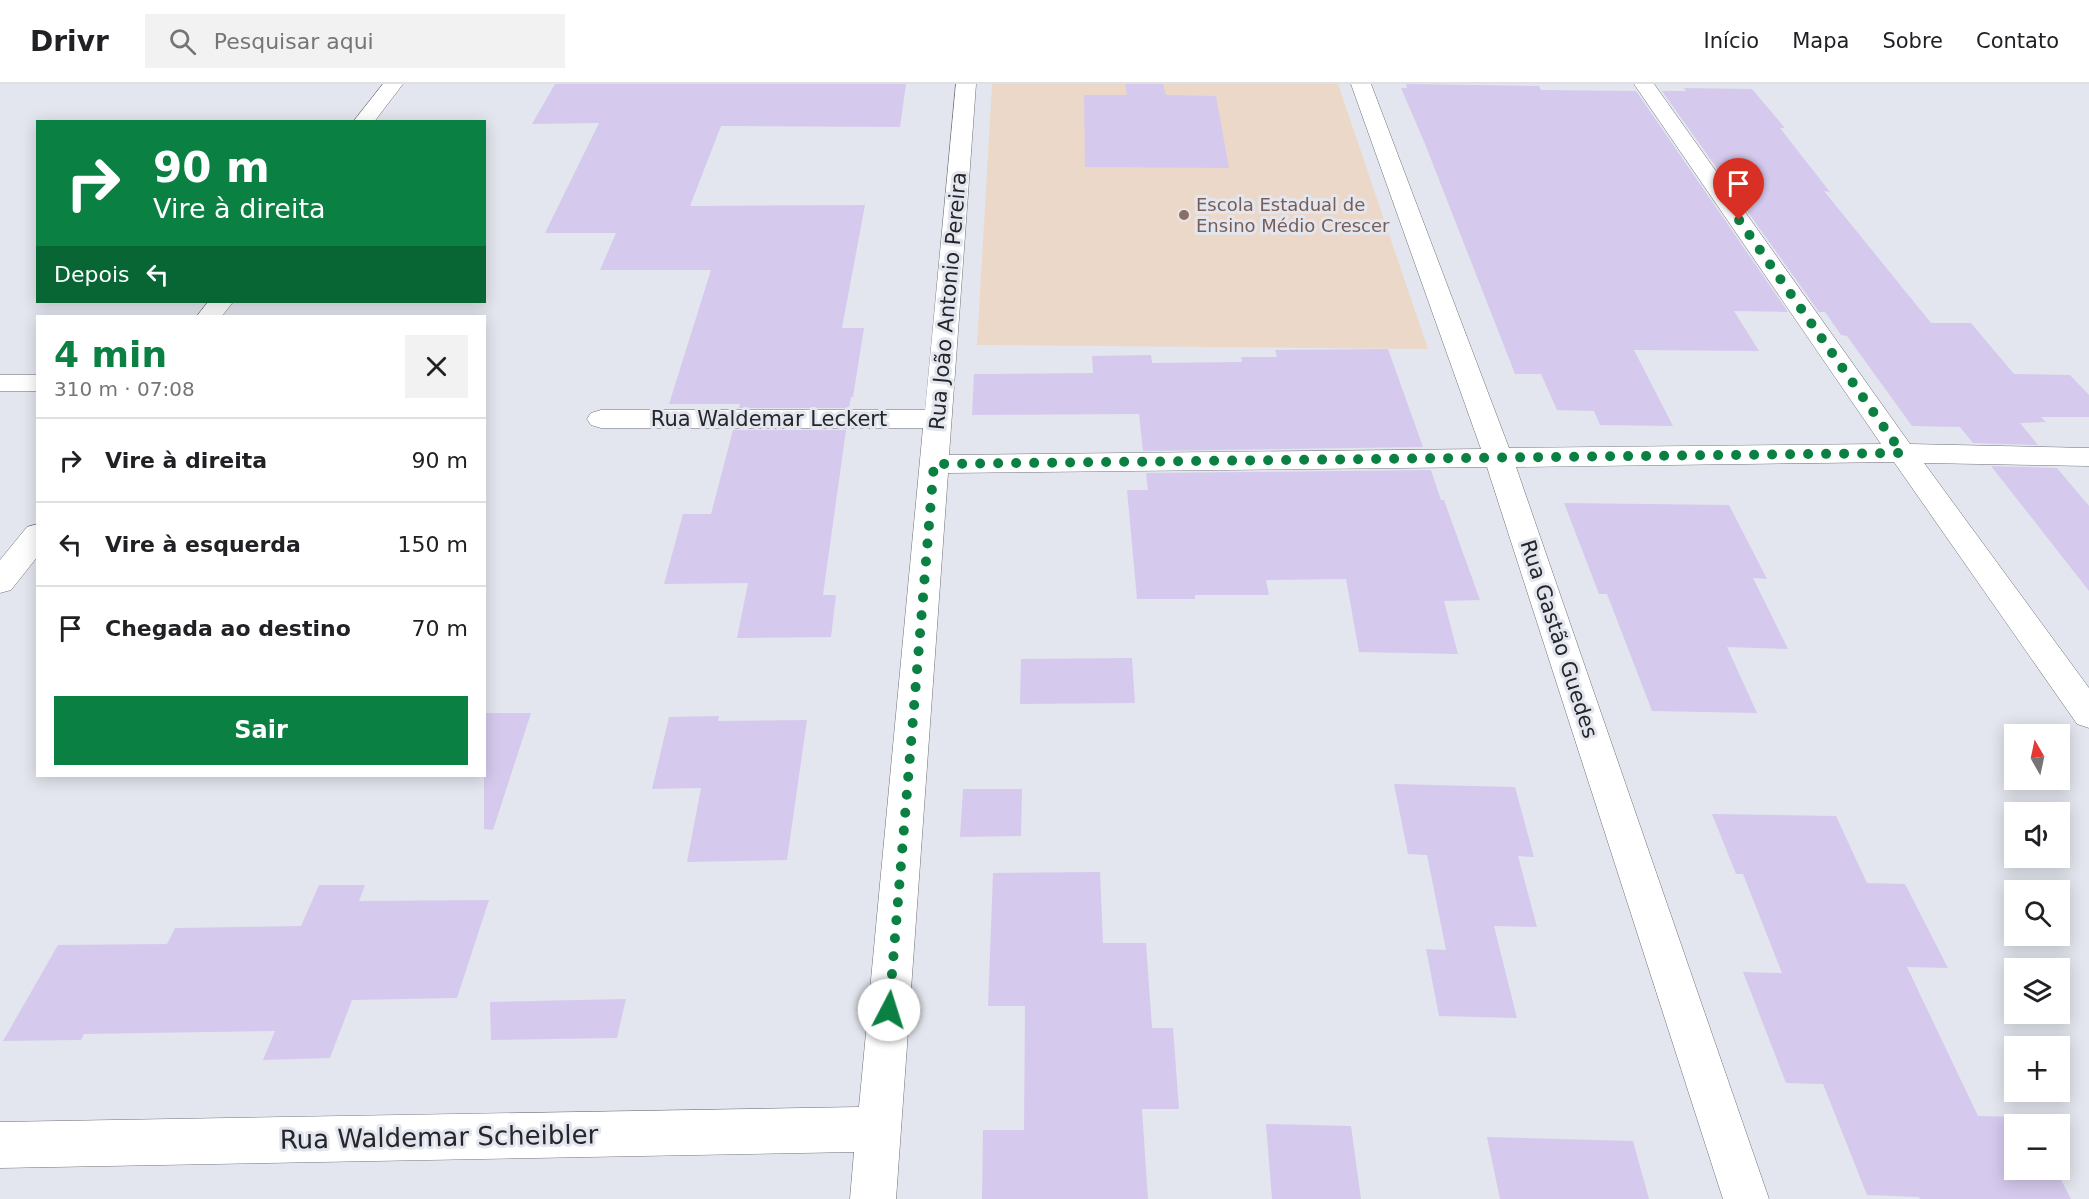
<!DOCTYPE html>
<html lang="pt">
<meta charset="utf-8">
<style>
:root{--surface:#fff;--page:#f2f2f2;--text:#202124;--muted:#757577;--line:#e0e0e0;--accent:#0b8043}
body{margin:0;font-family:"DejaVu Sans",sans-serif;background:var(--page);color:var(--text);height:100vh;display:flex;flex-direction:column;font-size:22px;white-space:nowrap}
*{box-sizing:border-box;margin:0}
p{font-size:20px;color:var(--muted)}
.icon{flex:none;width:33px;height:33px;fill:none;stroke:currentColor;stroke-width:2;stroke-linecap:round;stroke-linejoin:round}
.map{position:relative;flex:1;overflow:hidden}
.side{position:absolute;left:36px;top:231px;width:450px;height:462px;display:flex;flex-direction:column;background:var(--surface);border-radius:0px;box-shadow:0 3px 15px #0003}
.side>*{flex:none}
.top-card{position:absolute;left:36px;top:36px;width:450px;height:183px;border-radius:0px;box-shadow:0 3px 15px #0003;background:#0b8043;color:#fff;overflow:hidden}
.needle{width:39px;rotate:351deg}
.controls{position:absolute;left:2004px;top:640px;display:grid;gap:12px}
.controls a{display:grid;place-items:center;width:66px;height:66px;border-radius:0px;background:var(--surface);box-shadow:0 3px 15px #0003;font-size:30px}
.pin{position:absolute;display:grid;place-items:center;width:51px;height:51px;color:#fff;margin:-62px -26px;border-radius:50% 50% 50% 0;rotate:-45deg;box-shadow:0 0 6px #0007}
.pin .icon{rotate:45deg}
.me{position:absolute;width:66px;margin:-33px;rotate:5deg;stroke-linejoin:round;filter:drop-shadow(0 0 4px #0008)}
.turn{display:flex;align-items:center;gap:21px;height:126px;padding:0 18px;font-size:27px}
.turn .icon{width:78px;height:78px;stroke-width:2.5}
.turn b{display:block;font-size:42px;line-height:51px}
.then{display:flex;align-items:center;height:57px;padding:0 18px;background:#0003;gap:12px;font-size:22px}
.round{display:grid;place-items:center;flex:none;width:63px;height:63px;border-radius:0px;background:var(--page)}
.headline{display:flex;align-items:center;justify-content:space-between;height:102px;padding:0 18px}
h1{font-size:36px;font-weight:600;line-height:45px;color:var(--accent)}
.button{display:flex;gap:12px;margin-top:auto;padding:12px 18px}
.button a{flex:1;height:69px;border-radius:0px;background:var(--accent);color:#fff;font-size:24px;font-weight:600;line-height:69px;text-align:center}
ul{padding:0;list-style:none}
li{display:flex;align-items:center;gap:18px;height:84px;padding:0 18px;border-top:2px solid var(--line)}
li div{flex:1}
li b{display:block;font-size:22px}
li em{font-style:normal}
header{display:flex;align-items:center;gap:36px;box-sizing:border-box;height:84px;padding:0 30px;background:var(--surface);border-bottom:2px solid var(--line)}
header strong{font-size:28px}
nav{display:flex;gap:33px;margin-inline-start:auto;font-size:21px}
.search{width:420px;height:54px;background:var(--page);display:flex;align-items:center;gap:15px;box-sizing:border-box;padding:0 21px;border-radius:0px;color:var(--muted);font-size:22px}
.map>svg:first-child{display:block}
</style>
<header>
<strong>Drivr</strong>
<div class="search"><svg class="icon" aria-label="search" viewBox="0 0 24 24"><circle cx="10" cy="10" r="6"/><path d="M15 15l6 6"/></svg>Pesquisar aqui</div>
<nav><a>Início</a><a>Mapa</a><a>Sobre</a><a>Contato</a></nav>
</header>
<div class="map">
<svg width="2089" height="1115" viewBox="0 0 2089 1115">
<rect width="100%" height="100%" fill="#e3e6ee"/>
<path fill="#ecd8c9" d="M 992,0 L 1338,0 L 1428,265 L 977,261 Z"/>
<g fill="#d5caed">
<path d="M 555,0 L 906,0 L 900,43 L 721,42 L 690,122 L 865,121 L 842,244 L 864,244 L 853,313 L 851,313 L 849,324 L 739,324 L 740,320 L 669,320 L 711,186 L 600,186 L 616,149 L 545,149 L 599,39 L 532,40 Z"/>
<path d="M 1125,0 L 1163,0 L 1166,11 L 1216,12 L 1229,84 L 1085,83 L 1084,11 L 1127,11 Z"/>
<path d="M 1406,0 L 1539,2 L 1541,6 L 1636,7 L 1788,228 L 1734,227 L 1759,267 L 1634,266 L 1673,342 L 1600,341 L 1594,327 L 1557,326 L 1541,290 L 1515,290 L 1425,60 L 1401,4 L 1407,4 Z"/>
<path d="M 1684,4 L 1752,5 L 1785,44 L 1780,44 L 1830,108 L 1824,107 L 1931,239 L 1971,239 L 2014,290 L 2070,291 L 2089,311 L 2089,333 L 2041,333 L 2046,338 L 2020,339 L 2038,361 L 1973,359 L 1960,343 L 1912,342 L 1847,252 L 1841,251 L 1825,228 L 1819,228 L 1662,7 L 1686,7 Z"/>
<path d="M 1388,265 L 1423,363 L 1143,367 L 1139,330 L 972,331 L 974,290 L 1093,289 L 1092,272 L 1151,271 L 1152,279 L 1242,278 L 1241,273 L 1277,273 L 1275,266 Z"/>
<path d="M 733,346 L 846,346 L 823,511 L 836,511 L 831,553 L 737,554 L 748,499 L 664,500 L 683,430 L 711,430 Z"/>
<path d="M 1991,382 L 2057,384 L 2089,422 L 2089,507 Z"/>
<path d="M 1431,386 L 1441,416 L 1444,416 L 1480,516 L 1444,517 L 1458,570 L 1359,568 L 1346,495 L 1266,496 L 1269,511 L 1195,511 L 1195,515 L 1137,515 L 1127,406 L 1148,406 L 1146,389 Z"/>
<path d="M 1564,419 L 1729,421 L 1767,495 L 1753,494 L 1788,565 L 1727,563 L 1757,629 L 1652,627 L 1607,510 L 1599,510 Z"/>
<path d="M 1132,574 L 1135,619 L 1020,620 L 1021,575 Z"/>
<path d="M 484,629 L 531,629 L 493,746 L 484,745 Z"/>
<path d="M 719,632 L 718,637 L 807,636 L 787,776 L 687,778 L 701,704 L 652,705 L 669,633 Z"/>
<path d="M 1394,700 L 1515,703 L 1534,773 L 1518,772 L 1537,843 L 1494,842 L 1517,934 L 1439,932 L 1426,865 L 1446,866 L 1427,771 L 1408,770 Z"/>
<path d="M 963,705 L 1022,705 L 1021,752 L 960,753 Z"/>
<path d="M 1712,730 L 1836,732 L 1867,799 L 1905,800 L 1948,884 L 1907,883 L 1978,1032 L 2029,1033 L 2033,1041 L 2014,1041 L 2014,1086 L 2056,1086 L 2071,1115 L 1920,1115 L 1919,1113 L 1867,1111 L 1823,1000 L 1786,999 L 1743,888 L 1782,889 L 1743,790 L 1736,790 Z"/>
<path d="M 1100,788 L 1103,859 L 1146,859 L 1152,944 L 1173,944 L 1179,1025 L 1142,1025 L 1148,1115 L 982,1115 L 983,1046 L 1024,1046 L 1025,922 L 988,922 L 993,789 Z"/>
<path d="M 319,801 L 365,801 L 359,817 L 489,816 L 457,914 L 352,916 L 330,974 L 263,976 L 275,947 L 84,950 L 81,956 L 3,957 L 58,861 L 167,860 L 175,844 L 301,842 Z"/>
<path d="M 626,915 L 617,954 L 491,956 L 490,918 Z"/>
<path d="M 1266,1040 L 1351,1042 L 1361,1115 L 1272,1115 Z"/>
<path d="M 1487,1053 L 1633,1057 L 1649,1115 L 1500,1115 Z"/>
</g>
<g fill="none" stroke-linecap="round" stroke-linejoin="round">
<g stroke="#6e7178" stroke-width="1">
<g id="minor">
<path d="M 383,0 L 403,0 L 374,38 L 353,38 Z"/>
<path d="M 956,0 L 976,0 L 949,371 L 1481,365 L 1351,0 L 1371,0 L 1509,364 L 1881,360 L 1634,0 L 1654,0 L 1910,360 L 2089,364 L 2089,382 L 1924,379 L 2089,604 L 2089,644 L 2077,640 L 1894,378 L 1516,383 L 1769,1115 L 1723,1115 L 1487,383 L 948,389 L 896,1115 L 850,1115 L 854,1068 L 0,1084 L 0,1038 L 859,1023 L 923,344 L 601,344 L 591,341 L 587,335 L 591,329 L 601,326 L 925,326 Z"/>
<path d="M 208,218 L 233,218 L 222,232 L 197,232 Z"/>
<rect x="0" y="291" width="38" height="16"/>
<path d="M 38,440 L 38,472 L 11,506 L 0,509 L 0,476 L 27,443 Z"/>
</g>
</g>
<use href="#minor" fill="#fff" fill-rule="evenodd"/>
</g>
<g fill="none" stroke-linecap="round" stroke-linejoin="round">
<path stroke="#0b8043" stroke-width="10" stroke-dasharray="0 18" d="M 889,926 L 934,380 L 1902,369 L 1739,136"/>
</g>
<circle fill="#8d6e63" stroke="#e3e6ee" stroke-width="2" cx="1184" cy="131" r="6"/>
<g text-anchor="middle" stroke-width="6" stroke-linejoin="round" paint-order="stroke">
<g font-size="18" fill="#785e54" stroke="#e3e6ee" text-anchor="start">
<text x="1196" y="127">Escola Estadual de<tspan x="1196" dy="21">Ensino Médio Crescer</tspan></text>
</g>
<g font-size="21" fill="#252629" stroke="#e3e6ee">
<text transform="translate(948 217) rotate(-85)" y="7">Rua João Antonio Pereira</text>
<text x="769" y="342">Rua Waldemar Leckert</text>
<text transform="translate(1559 555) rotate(72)" y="7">Rua Gastão Guedes</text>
</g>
<g font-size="26" fill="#252629" stroke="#e3e6ee">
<text transform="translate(439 1053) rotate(-1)" y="9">Rua Waldemar Scheibler</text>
</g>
</g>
</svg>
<div class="controls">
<a><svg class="needle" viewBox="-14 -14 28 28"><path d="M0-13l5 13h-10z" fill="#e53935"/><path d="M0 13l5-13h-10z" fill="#757577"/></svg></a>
<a><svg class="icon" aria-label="sound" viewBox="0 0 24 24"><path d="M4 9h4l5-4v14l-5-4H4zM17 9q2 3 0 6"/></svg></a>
<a><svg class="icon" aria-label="search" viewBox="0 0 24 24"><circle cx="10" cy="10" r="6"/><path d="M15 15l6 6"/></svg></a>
<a><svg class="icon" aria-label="layers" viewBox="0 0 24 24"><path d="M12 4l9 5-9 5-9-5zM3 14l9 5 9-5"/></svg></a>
<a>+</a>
<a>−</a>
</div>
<div class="pin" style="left:1739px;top:136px;background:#d93025"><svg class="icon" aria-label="arrive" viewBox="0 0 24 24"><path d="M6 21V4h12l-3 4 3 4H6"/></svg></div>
<svg class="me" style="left:889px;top:926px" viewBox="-20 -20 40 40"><circle r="19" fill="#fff"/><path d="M0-13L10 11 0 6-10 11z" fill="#0b8043"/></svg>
<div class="top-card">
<div class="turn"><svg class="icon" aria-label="right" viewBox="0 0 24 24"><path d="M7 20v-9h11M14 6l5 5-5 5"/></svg><div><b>90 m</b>Vire à direita</div></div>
<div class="then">Depois<svg class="icon" aria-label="left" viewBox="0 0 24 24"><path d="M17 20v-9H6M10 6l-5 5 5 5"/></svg></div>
</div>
<section class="side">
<div class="headline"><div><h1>4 min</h1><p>310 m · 07:08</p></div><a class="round"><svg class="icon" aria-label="close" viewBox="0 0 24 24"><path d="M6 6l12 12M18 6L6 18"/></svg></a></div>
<ul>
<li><svg class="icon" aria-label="right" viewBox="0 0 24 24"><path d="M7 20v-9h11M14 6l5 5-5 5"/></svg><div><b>Vire à direita</b></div><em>90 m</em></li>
<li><svg class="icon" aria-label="left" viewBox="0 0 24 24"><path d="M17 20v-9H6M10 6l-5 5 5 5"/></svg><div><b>Vire à esquerda</b></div><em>150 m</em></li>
<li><svg class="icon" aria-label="arrive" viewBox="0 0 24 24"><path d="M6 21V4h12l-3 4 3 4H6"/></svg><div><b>Chegada ao destino</b></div><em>70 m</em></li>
</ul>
<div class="button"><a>Sair</a></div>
</section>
</div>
